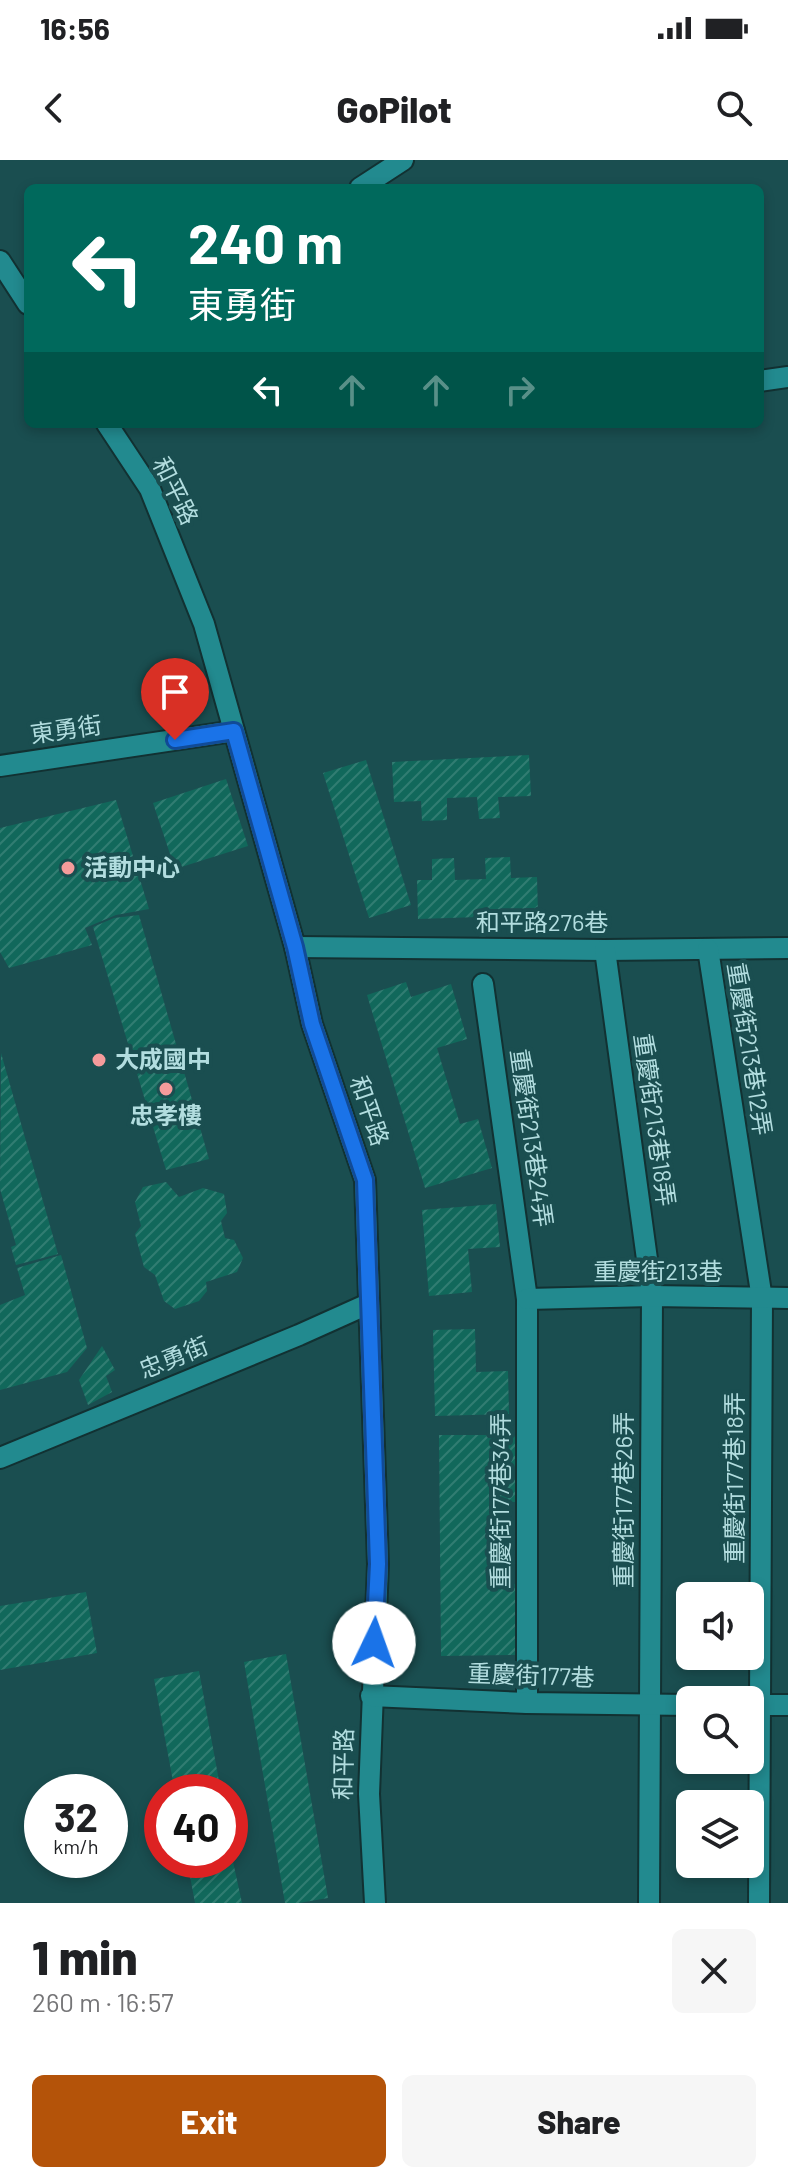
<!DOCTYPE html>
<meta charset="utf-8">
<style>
:root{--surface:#fff;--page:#f6f6f6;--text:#202124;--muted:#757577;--accent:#b45309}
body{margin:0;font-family:Barlow,"Noto Sans TC",sans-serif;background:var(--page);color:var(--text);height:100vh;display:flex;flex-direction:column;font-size:30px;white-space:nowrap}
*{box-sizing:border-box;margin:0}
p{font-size:26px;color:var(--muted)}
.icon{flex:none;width:44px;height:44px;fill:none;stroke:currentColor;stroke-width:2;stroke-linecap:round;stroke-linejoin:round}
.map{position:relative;height:1743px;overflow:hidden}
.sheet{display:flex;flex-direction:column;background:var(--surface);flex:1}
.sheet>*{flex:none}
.guide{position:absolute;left:24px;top:24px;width:740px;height:244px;border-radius:12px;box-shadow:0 4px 12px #0003;background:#00695c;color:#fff;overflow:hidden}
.fabs{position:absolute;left:676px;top:1422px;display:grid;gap:16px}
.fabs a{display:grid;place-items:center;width:88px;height:88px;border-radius:12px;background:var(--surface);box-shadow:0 4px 12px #0003;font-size:40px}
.speed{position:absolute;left:24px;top:1614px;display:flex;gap:16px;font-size:40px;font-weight:700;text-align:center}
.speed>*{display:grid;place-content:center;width:104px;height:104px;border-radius:50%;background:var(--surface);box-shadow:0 4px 12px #0003;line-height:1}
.speed small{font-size:20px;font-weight:400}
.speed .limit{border:12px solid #d22;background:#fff;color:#111}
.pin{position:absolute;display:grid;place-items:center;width:68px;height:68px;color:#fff;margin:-82px -34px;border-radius:50% 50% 50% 0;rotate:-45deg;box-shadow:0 0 8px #0007}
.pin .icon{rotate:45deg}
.me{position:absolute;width:88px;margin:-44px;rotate:3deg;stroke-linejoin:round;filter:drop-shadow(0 0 6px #0008)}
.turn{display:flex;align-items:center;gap:28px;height:168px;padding:0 32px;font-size:36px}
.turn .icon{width:104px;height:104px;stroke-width:2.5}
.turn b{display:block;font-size:56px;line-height:68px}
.lanes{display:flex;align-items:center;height:76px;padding:0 32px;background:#0003;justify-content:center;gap:40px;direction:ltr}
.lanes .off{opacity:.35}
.round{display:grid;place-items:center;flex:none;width:84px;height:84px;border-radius:12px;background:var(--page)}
.head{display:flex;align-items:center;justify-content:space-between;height:136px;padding:0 32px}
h1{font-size:48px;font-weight:800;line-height:60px}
.cta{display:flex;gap:16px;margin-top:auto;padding:16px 32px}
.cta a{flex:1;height:92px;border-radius:12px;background:var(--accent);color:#fff;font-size:32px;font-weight:800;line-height:92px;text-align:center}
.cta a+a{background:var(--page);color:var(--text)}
.status{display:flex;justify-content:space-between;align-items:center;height:56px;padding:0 40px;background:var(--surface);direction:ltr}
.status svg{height:22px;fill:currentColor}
header{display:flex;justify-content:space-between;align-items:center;height:104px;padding:0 32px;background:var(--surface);font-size:36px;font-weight:800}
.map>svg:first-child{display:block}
</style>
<div class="status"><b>16:56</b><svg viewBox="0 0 49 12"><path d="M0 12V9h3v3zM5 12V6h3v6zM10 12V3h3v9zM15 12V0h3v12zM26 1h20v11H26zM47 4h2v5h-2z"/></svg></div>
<header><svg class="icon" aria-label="back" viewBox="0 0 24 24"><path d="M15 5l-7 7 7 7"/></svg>GoPilot<svg class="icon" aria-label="search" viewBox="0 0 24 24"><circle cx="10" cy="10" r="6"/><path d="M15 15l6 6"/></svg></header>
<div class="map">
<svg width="788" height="1743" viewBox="0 0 788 1743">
<defs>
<pattern id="building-hatch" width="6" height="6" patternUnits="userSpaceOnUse" patternTransform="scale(2)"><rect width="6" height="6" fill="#11685b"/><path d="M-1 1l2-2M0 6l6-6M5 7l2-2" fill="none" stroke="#317d72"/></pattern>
</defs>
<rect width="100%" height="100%" fill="#1a4e50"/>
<g fill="url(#building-hatch)">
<path d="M 529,595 L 531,636 L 498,637 L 500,658 L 479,659 L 477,637 L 447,638 L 447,660 L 422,661 L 421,641 L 394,642 L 392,602 Z"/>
<path d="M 366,600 L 411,745 L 369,758 L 323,613 Z"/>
<path d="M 226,619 L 248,686 L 175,709 L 153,643 Z"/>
<path d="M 116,640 L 149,749 L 116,755 L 85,768 L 92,785 L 9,808 L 0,792 L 0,668 Z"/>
<path d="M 510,697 L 511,718 L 537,717 L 538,755 L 418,759 L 417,720 L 432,720 L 432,699 L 454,698 L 455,720 L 486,719 L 485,698 Z"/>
<path d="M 139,755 L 209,999 L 166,1010 L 93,767 L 114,758 Z"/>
<path d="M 406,822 L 411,837 L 451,824 L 467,879 L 437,888 L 460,964 L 478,959 L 492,1008 L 425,1028 L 367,835 Z"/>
<path d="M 1,893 L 58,1094 L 16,1105 L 11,1087 L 16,1085 L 0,1029 Z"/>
<path d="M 166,1022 L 179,1037 L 203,1028 L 224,1034 L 227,1053 L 221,1061 L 225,1078 L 234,1080 L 243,1098 L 237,1112 L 206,1122 L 207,1131 L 199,1141 L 175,1149 L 164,1141 L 155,1115 L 144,1107 L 135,1074 L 141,1066 L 135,1042 L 143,1027 Z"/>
<path d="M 496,1044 L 500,1087 L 468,1089 L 472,1132 L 429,1136 L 422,1050 Z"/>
<path d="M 61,1095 L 87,1188 L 67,1212 L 0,1230 L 0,1145 L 25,1135 L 17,1108 Z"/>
<path d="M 475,1169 L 476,1212 L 508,1211 L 509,1254 L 435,1256 L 433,1170 Z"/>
<path d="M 102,1186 L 115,1210 L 106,1216 L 112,1232 L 88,1245 L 79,1220 Z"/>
<path d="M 439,1275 L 518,1275 L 518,1342 L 495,1342 L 496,1424 L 517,1424 L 517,1495 L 441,1496 Z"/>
<path d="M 86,1432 L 97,1493 L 0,1510 L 0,1446 Z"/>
<path d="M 286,1494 L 328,1738 L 299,1743 L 285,1743 L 244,1502 Z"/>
<path d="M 199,1511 L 221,1632 L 175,1632 L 154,1519 Z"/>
<path d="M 230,1688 L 242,1743 L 195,1743 L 187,1700 L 230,1700 Z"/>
</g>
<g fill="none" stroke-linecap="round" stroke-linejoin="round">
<g stroke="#123132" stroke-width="24">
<g id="minor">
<path d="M 360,28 L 403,0"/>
<path d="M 0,101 L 28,144"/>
<path d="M 760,221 L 788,217"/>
<path d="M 107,264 L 150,329 L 204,464 L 295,787 L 312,864 L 365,1020 L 378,1404 L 369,1634 L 375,1743"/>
<path d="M 0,606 L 234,571"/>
<path d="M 295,787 L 605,790 L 788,788"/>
<path d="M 708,789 L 762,1139 L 759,1743"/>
<path d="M 605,790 L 652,1136 L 649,1743"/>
<path d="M 483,824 L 527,1139 L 527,1543"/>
<path d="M 527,1139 L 652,1136 L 788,1138"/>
<path d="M 0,1298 L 299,1175 L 368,1144"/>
<path d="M 371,1536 L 527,1543 L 690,1545"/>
<path d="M 750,1545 L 788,1545"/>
</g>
</g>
<use href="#minor" stroke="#228a8f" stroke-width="20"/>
</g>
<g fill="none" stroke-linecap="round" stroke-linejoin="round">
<g stroke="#114b97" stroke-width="20">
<path id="route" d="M 175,580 L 234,571 L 295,787 L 312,864 L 365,1020 L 378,1404 L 374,1483"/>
</g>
<use href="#route" stroke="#1a73e8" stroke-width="14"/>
</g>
<g fill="#f59b9b" stroke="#1a4e50" stroke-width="3">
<circle cx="68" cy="708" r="8"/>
<circle cx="99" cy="900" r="8"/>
<circle cx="166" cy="929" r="8"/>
</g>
<g text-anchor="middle" stroke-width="8" stroke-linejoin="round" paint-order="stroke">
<g font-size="24" fill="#b2dddf" stroke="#1a4e50">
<text transform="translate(175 331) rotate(64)" y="8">和平路</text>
<text transform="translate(66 570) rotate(-8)" y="8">東勇街</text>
<text x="542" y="771">和平路276巷</text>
<text transform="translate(749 889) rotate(81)" y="8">重慶街213巷12弄</text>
<text transform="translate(369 951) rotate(71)" y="8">和平路</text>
<text transform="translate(654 960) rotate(82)" y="8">重慶街213巷18弄</text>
<text transform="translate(531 978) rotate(82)" y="8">重慶街213巷24弄</text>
<text x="658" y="1120">重慶街213巷</text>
<text transform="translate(174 1198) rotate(-22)" y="8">忠勇街</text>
<text transform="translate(735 1318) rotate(-90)" y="8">重慶街177巷18弄</text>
<text transform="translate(624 1340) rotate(-90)" y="8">重慶街177巷26弄</text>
<text transform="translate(501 1341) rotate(-90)" y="8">重慶街177巷34弄</text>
<text transform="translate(531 1516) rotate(2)" y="8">重慶街177巷</text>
<text transform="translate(344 1604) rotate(-89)" y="8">和平路</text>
</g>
<g font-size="24" font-weight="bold" fill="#b2dddf" stroke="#1a4e50" text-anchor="start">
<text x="84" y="716">活動中心</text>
<text x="115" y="908">大成國中</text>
<text x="166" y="964" text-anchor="middle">忠孝樓</text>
</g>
</g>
</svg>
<div class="fabs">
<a><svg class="icon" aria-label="sound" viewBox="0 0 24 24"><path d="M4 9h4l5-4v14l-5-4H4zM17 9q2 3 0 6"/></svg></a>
<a><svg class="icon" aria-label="search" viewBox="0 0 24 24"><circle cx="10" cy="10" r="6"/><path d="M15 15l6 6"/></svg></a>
<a><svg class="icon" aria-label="layers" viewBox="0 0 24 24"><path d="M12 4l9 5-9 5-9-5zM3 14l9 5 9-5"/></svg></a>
</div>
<div class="speed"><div>32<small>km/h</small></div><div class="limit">40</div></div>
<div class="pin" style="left:175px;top:580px;background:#d93025"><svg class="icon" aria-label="arrive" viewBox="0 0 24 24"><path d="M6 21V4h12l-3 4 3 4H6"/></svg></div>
<svg class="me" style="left:374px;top:1483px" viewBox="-20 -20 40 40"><circle r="19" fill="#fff"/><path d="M0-13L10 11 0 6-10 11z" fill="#1a73e8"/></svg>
<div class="guide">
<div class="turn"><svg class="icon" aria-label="left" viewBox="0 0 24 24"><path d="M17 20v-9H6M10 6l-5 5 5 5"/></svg><div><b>240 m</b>東勇街</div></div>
<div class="lanes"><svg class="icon" aria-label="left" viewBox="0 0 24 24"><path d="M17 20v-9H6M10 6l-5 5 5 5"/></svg><svg class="icon off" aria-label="ahead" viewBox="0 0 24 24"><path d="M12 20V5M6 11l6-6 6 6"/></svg><svg class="icon off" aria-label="ahead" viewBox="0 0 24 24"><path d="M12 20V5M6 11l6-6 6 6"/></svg><svg class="icon off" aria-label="right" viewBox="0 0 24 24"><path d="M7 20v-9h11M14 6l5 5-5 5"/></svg></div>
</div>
</div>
<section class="sheet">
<div class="head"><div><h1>1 min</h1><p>260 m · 16:57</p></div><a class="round"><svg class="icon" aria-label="close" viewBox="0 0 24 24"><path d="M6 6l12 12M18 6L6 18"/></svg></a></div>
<div class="cta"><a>Exit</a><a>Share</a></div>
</section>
